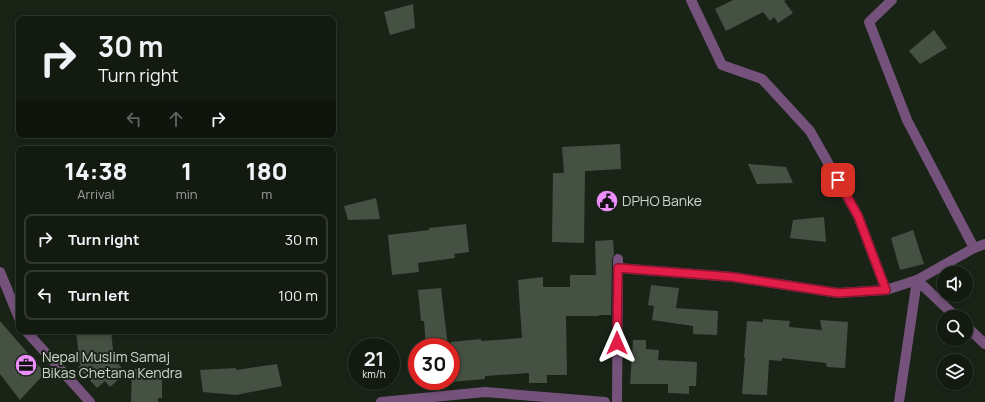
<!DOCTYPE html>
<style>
:root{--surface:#131b11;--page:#1c241a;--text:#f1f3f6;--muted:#9da19f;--line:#323931}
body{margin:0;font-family:Manrope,sans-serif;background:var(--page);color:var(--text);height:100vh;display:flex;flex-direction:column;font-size:15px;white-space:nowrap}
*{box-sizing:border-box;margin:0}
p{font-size:13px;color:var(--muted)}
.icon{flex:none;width:22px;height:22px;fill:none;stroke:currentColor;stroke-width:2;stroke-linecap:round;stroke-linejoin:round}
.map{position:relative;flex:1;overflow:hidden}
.sheet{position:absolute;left:16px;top:146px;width:320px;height:188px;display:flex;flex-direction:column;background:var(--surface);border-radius:8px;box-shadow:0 2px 6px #0003,0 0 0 1px var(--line)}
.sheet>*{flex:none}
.banner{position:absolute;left:16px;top:16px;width:320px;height:122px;border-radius:8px;box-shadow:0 2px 6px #0003,0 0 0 1px var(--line);background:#131b11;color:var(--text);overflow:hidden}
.controls{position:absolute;left:937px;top:266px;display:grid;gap:8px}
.controls a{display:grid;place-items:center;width:36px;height:36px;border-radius:50%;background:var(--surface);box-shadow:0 2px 6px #0003,0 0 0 1px var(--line);font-size:20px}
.speed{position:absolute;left:348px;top:338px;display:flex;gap:8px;font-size:20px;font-weight:700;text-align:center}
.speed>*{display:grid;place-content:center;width:52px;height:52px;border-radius:50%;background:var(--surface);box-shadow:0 2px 6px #0003,0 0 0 1px var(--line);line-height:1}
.speed small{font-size:10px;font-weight:400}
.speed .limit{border:6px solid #d22;background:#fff;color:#111}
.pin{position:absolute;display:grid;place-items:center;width:34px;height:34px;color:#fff;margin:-17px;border-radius:8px;box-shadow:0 2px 6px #0006}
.me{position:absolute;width:44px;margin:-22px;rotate:0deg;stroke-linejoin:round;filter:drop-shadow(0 0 3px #0008)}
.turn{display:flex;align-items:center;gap:14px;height:84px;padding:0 16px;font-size:18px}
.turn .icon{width:52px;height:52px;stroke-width:2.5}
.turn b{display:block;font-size:28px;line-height:34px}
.lanes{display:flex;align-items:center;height:38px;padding:0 16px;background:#0003;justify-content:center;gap:20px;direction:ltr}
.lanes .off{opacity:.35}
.eta{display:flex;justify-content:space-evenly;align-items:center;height:68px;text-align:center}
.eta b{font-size:24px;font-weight:800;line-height:28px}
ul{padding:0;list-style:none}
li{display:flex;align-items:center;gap:12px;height:50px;margin:0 8px 6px;padding:0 8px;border:2px solid var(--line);border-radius:8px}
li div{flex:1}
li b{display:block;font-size:15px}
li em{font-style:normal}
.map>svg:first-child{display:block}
</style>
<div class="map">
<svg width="985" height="402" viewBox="0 0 985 402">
<rect width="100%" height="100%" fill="#192417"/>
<g fill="#455143">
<path d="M 733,0 L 786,0 L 784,1 L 793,13 L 778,23 L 774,17 L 770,21 L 763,12 L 726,31 L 715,9 Z"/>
<path d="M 413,4 L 415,28 L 390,35 L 384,12 Z"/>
<path d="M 934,30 L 947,48 L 920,64 L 909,51 Z"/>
<path d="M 620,144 L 621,169 L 585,171 L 584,243 L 552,242 L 553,173 L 564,173 L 562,147 Z"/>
<path d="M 748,164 L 786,167 L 793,183 L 757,184 Z"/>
<path d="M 376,198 L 380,219 L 348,220 L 344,206 Z"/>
<path d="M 824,217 L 826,242 L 790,238 L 793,220 Z"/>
<path d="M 466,224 L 469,252 L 454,254 L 455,258 L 418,263 L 419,272 L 392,275 L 388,235 L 429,230 L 429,228 Z"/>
<path d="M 913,230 L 924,264 L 900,270 L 891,238 Z"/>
<path d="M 613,240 L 614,254 L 612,259 L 611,315 L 599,315 L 599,316 L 566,316 L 567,375 L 547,375 L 547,383 L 529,383 L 529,373 L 485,376 L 485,379 L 451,382 L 451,342 L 481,339 L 481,341 L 522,338 L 518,280 L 543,277 L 543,287 L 570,287 L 570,275 L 596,275 L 595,241 Z"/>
<path d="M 651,285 L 679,288 L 676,308 L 718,311 L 717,335 L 693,334 L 693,326 L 652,320 L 654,306 L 648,305 Z"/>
<path d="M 441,288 L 448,347 L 426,347 L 424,321 L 421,321 L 418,290 Z"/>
<path d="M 763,319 L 790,321 L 789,327 L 822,330 L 820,320 L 848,322 L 845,368 L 827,367 L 826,363 L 782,358 L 782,361 L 769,360 L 767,395 L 742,394 L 745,358 L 744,358 L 747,321 L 763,322 Z"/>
<path d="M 0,321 L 45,373 L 20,400 L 0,374 Z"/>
<path d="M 76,331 L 111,331 L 114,359 L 126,373 L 110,387 L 105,381 L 97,388 L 78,367 L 81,365 L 76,360 L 79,357 Z"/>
<path d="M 633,340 L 646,340 L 646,349 L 659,350 L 658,360 L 697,362 L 696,386 L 689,386 L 689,394 L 668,393 L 668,384 L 630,384 Z"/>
<path d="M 277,364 L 282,386 L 236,395 L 203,392 L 200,370 L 236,368 L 236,370 Z"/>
<path d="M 132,369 L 162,369 L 162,398 L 158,398 L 158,402 L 131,402 Z"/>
</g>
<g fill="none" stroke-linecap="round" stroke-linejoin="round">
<g stroke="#75527b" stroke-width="10">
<path d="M 691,0 L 722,65 L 762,79 L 810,131 L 858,216 L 886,290"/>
<path d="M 892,0 L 869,22 L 907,120 L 974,248"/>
<path d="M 618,268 L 733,277 L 838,293 L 886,290 L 917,280 L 974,248 L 985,244"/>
<path d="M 0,272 L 19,318"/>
<path d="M 966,326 L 985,344"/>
<path d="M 26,331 L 90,402"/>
<path d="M 381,402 L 485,392 L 605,402"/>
<path d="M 617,402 L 618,259"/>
<path d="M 899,402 L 917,280 L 956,317"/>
</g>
</g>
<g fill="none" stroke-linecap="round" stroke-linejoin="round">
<g stroke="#92132f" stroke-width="10">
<path id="route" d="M 617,343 L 618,268 L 733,277 L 838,293 L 886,290 L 858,216 L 838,180"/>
</g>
<use href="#route" stroke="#e11d48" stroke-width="7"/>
</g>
<defs>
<g id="civic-disc" transform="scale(1.15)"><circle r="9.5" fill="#eb8dfb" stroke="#192417"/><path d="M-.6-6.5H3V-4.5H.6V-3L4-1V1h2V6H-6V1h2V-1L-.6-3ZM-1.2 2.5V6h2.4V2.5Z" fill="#111"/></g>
<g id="office-disc" transform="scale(1.15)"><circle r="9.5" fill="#eb8dfb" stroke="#192417"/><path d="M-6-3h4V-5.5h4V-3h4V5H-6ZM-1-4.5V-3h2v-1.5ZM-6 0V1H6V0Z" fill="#111"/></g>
</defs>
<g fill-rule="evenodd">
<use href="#civic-disc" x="607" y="201"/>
<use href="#office-disc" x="26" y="365"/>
</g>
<g text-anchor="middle" stroke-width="4" stroke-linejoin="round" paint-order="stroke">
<g font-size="14" fill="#cfd6ce" stroke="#192417" text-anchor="start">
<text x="622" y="206">DPHO Banke</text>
<text x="42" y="362">Nepal Muslim Samaj<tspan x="42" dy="16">Bikas Chetana Kendra</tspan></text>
</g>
</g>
</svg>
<div class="controls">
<a><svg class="icon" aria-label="sound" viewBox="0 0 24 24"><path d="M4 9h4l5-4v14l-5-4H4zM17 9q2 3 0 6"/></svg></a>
<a><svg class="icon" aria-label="search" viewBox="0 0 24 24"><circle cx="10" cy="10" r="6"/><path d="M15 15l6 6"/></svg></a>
<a><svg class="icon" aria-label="layers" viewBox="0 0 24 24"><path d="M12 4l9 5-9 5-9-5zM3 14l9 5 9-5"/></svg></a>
</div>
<div class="speed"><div>21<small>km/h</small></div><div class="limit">30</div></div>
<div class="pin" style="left:838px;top:180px;background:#d93025"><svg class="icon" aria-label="arrive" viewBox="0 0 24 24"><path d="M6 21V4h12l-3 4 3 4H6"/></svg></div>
<svg class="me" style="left:617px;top:343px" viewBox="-20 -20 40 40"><path d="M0-17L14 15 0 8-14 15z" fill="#e11d48" stroke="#fff" stroke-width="4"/></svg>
<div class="banner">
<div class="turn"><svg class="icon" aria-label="right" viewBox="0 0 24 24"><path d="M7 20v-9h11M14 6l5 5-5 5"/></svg><div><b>30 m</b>Turn right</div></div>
<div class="lanes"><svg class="icon off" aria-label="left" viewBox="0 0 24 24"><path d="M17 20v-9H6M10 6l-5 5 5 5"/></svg><svg class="icon off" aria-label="ahead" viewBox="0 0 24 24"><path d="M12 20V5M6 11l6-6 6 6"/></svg><svg class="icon" aria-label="right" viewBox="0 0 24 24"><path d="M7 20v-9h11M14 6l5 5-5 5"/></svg></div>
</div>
<section class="sheet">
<div class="eta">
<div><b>14:38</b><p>Arrival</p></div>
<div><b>1</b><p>min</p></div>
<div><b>180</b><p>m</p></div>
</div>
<ul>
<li><svg class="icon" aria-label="right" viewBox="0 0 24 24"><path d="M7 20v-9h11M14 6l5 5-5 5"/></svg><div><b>Turn right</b></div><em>30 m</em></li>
<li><svg class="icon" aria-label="left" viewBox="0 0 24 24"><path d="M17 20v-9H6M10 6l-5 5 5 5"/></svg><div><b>Turn left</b></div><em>100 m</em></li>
</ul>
</section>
</div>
